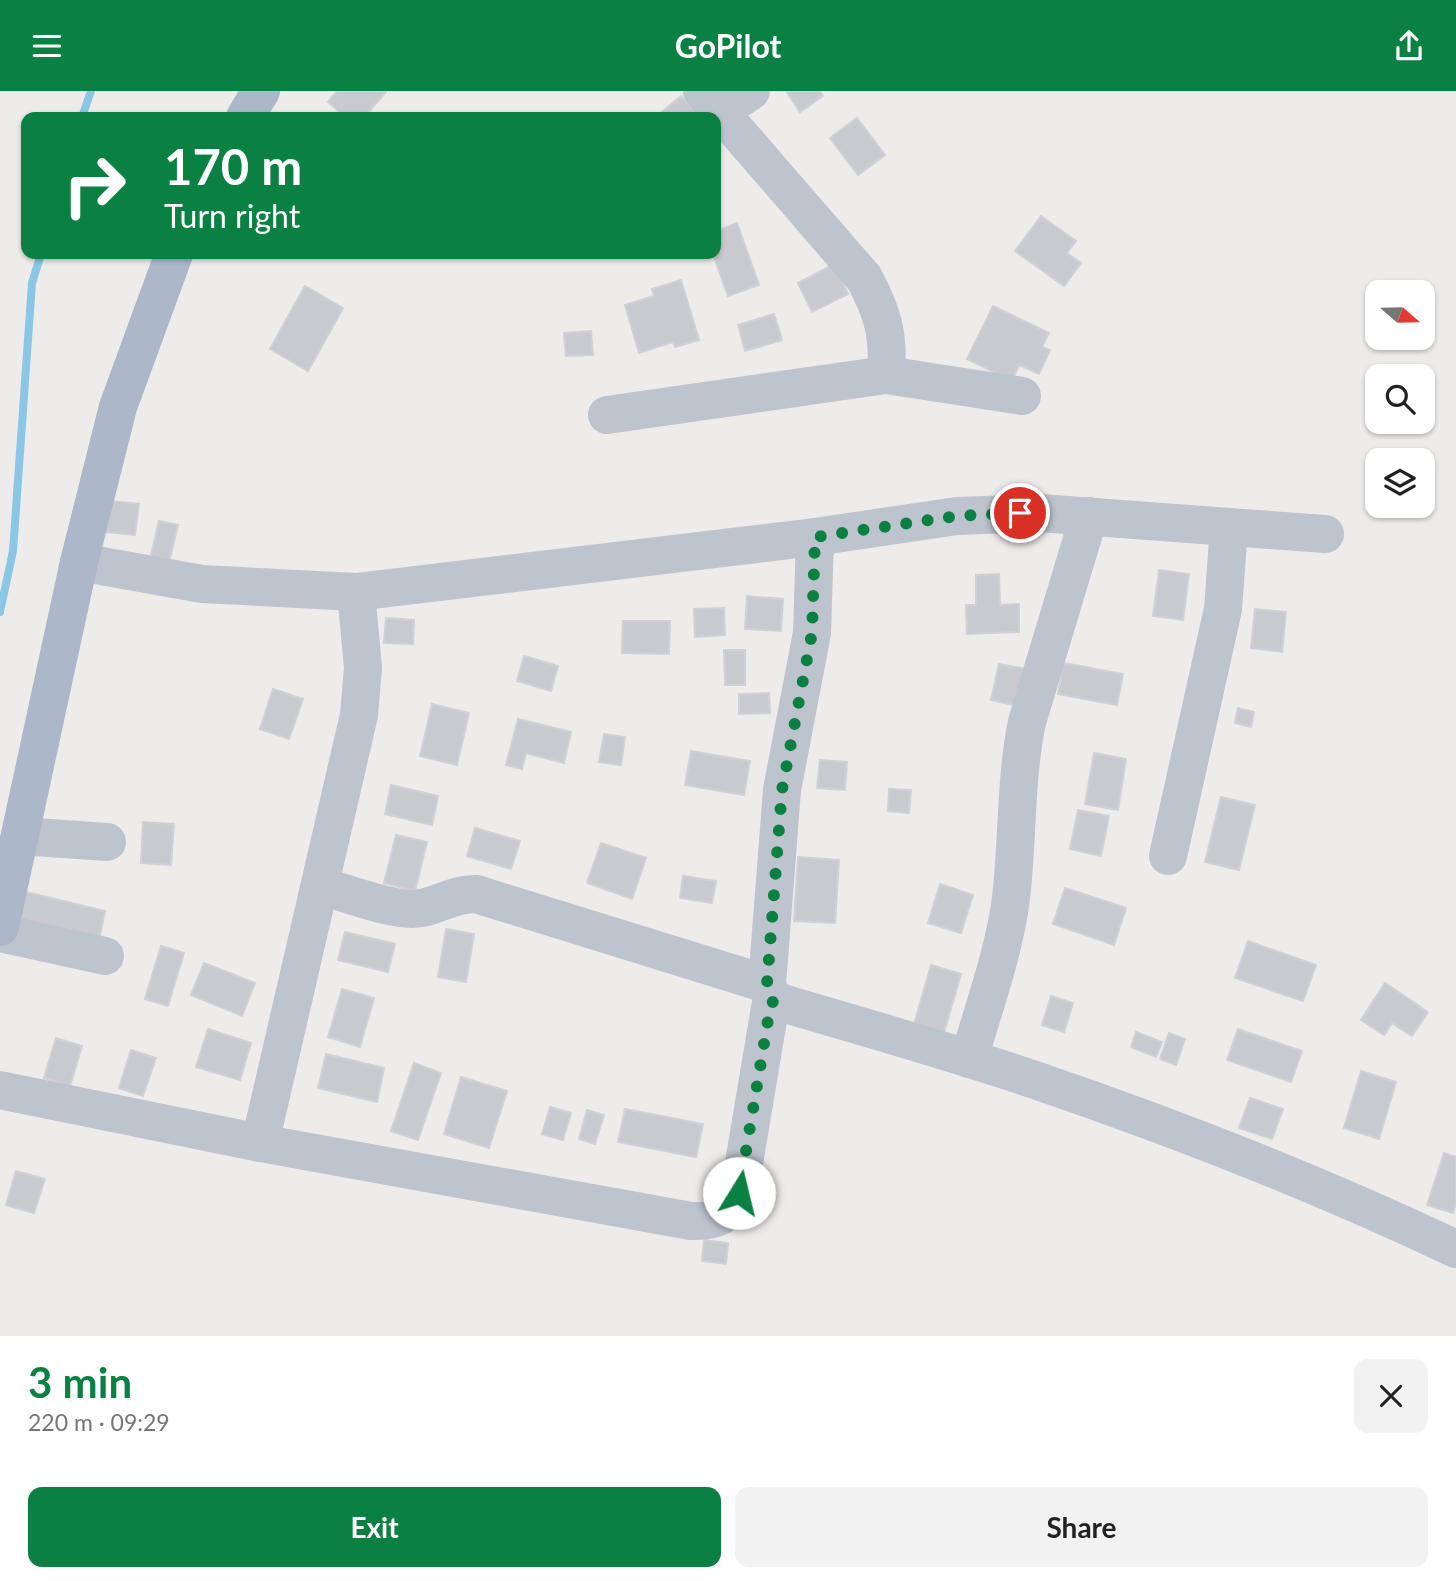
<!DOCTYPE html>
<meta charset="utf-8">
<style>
:root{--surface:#fff;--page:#f2f2f2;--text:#222;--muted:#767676;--accent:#0b8043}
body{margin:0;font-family:Lato,sans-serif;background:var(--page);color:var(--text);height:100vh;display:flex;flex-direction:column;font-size:26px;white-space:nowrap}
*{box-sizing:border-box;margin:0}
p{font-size:23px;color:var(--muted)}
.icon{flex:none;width:38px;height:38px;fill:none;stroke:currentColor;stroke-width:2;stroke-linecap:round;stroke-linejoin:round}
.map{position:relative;height:1245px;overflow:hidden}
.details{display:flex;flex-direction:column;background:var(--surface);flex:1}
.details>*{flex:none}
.top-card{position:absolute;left:21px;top:21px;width:700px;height:147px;border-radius:14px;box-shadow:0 2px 5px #0004;background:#0b8043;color:#fff;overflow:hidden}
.needle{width:46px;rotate:110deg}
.controls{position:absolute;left:1365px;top:189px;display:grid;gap:14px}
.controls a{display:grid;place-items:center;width:70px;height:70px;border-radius:14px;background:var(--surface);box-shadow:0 2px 5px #0004;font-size:35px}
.pin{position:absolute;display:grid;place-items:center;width:60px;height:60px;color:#fff;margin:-30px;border:4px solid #fff;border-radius:50%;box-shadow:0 2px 7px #0007}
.me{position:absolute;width:77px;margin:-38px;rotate:9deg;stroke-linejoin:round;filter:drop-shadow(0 0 5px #0008)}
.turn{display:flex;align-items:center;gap:24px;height:147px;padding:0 28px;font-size:32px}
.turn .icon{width:91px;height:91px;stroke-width:2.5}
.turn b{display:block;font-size:49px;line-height:60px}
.round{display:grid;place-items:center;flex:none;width:74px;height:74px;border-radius:14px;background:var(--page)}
.summary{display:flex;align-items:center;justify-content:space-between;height:119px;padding:0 28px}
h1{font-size:42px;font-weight:700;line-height:52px;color:var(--accent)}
.primary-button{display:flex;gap:14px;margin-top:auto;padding:14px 28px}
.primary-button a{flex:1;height:80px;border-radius:14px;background:var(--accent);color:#fff;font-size:28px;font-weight:700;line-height:80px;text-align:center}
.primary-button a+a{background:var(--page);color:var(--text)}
header{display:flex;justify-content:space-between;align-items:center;height:91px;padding:0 28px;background:var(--accent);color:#fff;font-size:32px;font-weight:700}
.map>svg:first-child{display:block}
</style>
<header><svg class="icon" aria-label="menu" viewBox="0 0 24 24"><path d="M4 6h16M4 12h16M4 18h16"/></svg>GoPilot<svg class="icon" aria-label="share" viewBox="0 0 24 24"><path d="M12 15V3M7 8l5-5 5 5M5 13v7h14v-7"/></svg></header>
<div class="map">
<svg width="1456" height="1245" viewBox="0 0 1456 1245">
<rect width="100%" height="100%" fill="#eeebeb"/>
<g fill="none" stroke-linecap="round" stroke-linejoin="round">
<g stroke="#8bc7e4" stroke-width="8">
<path d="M 82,26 L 91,0"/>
<path d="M 0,521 L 13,460 L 32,192 L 41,163"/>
</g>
</g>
<g fill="#c8cad0" stroke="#cfd1d7" stroke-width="2">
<path d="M 337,0 L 386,0 L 386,1 L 364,26 L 345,26 L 328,11 Z"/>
<path d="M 786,0 L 820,0 L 823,5 L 800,21 Z"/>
<path d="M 681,5 L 700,26 L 656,26 Z"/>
<path d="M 857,27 L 885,64 L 858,84 L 830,47 Z"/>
<path d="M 1041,125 L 1076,150 L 1067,162 L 1081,172 L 1064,195 L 1015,160 Z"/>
<path d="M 737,132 L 759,194 L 728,205 L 713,163 L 716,163 L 716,140 Z"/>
<path d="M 834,173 L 848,203 L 812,221 L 798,192 Z"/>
<path d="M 681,189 L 699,249 L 675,256 L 673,251 L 639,262 L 625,214 L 654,205 L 652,198 Z"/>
<path d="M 305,195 L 343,217 L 308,280 L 270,258 Z"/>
<path d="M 993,215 L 1049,242 L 1042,256 L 1050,259 L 1039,283 L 1019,274 L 1012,290 L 967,268 Z"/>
<path d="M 774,223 L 782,249 L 745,260 L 738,234 Z"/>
<path d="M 591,240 L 593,264 L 566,265 L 564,242 Z"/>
<path d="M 111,410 L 139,413 L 135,444 L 107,441 Z"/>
<path d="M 159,430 L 178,434 L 169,472 L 150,468 Z"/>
<path d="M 1159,479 L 1189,483 L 1183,529 L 1153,525 Z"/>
<path d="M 999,483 L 1000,514 L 1019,513 L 1019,541 L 967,543 L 966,514 L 976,514 L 976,484 Z"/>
<path d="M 747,505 L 783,508 L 781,540 L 745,538 Z"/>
<path d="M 724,517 L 725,544 L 695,546 L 694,518 Z"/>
<path d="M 1255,518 L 1286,521 L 1282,561 L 1251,557 Z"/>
<path d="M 386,527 L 414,529 L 413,553 L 384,552 Z"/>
<path d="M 623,530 L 670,530 L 669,563 L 622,562 Z"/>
<path d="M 724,559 L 745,559 L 745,594 L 725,594 Z"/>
<path d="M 524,565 L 558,575 L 551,600 L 517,590 Z"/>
<path d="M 1064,572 L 1123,583 L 1117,614 L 1058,603 Z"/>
<path d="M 999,573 L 1031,579 L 1023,616 L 991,609 Z"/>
<path d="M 273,598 L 303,608 L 289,648 L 260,638 Z"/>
<path d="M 769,602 L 770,622 L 739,623 L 739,603 Z"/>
<path d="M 432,613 L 469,622 L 457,674 L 420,665 Z"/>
<path d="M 1238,617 L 1254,621 L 1251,636 L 1235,632 Z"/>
<path d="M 518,628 L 571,641 L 564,672 L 526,662 L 522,678 L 506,674 Z"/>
<path d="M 604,643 L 625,646 L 621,674 L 599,671 Z"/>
<path d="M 691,660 L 750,670 L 744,704 L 685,694 Z"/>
<path d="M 1094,662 L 1126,668 L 1118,719 L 1085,713 Z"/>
<path d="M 820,669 L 847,671 L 845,699 L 817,697 Z"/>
<path d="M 391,694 L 438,705 L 432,734 L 385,723 Z"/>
<path d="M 889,698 L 911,699 L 909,722 L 888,720 Z"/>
<path d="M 1221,706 L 1255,714 L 1239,779 L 1205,771 Z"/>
<path d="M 1078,719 L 1109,725 L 1101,765 L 1070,758 Z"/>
<path d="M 143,731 L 174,733 L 171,774 L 141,772 Z"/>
<path d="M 475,737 L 520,750 L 511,778 L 467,765 Z"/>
<path d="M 396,744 L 427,751 L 415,800 L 384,792 Z"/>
<path d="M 601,752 L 646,767 L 632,808 L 587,792 Z"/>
<path d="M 798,766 L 839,769 L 835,832 L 794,830 Z"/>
<path d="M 683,785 L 716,790 L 712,812 L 680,807 Z"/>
<path d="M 940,793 L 973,804 L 961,842 L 928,832 Z"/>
<path d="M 1065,797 L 1126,817 L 1114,854 L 1053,833 Z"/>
<path d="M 22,800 L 105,820 L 99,849 L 15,830 Z"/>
<path d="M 446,838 L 474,843 L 466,891 L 438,886 Z"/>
<path d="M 345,841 L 395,853 L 388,881 L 338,869 Z"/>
<path d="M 1248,850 L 1316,874 L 1303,910 L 1235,887 Z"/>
<path d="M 161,855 L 184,862 L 168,915 L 145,908 Z"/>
<path d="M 204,872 L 255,892 L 242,925 L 191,904 Z"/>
<path d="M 931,874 L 961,883 L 943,945 L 913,937 Z"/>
<path d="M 1385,892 L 1428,921 L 1412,945 L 1392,932 L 1384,944 L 1361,929 Z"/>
<path d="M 342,898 L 374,907 L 360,956 L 328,946 Z"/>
<path d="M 1051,905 L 1073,912 L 1064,941 L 1042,934 Z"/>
<path d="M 208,938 L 251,952 L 240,989 L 196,976 Z"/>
<path d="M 1238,938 L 1302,960 L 1291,991 L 1227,969 Z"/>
<path d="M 1136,941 L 1162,951 L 1156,966 L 1131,956 Z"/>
<path d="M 1169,942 L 1185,948 L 1176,974 L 1160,968 Z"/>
<path d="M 56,947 L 82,955 L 70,995 L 44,987 Z"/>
<path d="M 131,959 L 156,967 L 143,1005 L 119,997 Z"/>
<path d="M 326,963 L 384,977 L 377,1011 L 318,997 Z"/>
<path d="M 414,972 L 441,982 L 418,1049 L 391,1040 Z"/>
<path d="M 1361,980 L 1396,991 L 1379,1048 L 1344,1037 Z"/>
<path d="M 461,986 L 507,1000 L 489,1057 L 444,1043 Z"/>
<path d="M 1250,1007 L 1283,1018 L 1272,1048 L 1239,1037 Z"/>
<path d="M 550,1016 L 571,1022 L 563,1049 L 542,1043 Z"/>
<path d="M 625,1018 L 703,1033 L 696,1066 L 618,1051 Z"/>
<path d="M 587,1019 L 604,1024 L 595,1053 L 579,1048 Z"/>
<path d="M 1444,1062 L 1456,1066 L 1456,1112 L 1453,1122 L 1427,1114 Z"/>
<path d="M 16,1080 L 45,1088 L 34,1122 L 6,1114 Z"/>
<path d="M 704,1149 L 728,1152 L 726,1173 L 702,1170 Z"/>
</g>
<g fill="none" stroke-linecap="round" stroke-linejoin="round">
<g stroke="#bdc4cd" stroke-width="38">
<path d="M 702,0 L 864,187 C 883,222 889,244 886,284"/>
<path d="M 721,20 L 751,0"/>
<path d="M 607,324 L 886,284 L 1022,305"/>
<path d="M 79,471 L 202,493 L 356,501 L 815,446 L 957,425 L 1040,422 L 1325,443"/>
<path d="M 20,745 L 107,751"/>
<path d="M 1168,765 L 1223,518 L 1229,436"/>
<path d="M 321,795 C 346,802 387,818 412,818 C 434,818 453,802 476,803 L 767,893"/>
<path d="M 0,842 L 105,865"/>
<path d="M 773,912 L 767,893 L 782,699 L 812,542 L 815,446"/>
<path d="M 969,968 C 984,915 1004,862 1011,807 C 1018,748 1015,689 1027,631 L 1089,425"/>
<path d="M 0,999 L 260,1052 L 691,1130 C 716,1131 729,1125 739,1102 L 770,917 L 773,912 L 779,911 C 863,936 949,960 1032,988 C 1176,1037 1319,1093 1456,1158"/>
<path d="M 260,1052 L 359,624 L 363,577 L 356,501"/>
</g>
<g stroke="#acb7c9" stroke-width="38">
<path d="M 245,26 L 261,0"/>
<path d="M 0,836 L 79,471 L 118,316 L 174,163"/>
</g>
</g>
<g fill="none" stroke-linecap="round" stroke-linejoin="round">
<path stroke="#0b8043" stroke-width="12" stroke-dasharray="0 21.6" d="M 739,1102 L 770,917 L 773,912 L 767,893 L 782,699 L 812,542 L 815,446 L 957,425 L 1020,422"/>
</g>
</svg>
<div class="controls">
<a><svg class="needle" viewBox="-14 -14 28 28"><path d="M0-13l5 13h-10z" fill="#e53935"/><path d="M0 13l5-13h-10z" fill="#767676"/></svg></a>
<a><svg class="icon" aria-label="search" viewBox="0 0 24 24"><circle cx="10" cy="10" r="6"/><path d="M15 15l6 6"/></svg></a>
<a><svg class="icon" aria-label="layers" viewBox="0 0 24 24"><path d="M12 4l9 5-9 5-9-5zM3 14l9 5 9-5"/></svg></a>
</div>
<div class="pin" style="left:1020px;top:422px;background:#d93025"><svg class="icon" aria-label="arrive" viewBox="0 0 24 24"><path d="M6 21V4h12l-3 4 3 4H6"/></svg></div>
<svg class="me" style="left:739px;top:1102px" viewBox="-20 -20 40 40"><circle r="19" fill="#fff"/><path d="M0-13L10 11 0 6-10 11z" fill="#0b8043"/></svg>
<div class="top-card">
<div class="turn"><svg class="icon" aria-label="right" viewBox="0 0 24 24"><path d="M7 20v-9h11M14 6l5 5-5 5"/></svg><div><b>170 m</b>Turn right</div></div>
</div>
</div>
<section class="details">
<div class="summary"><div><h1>3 min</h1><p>220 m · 09:29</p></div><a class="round"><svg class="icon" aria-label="close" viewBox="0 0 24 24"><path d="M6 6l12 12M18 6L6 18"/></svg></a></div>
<div class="primary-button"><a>Exit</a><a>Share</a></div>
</section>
